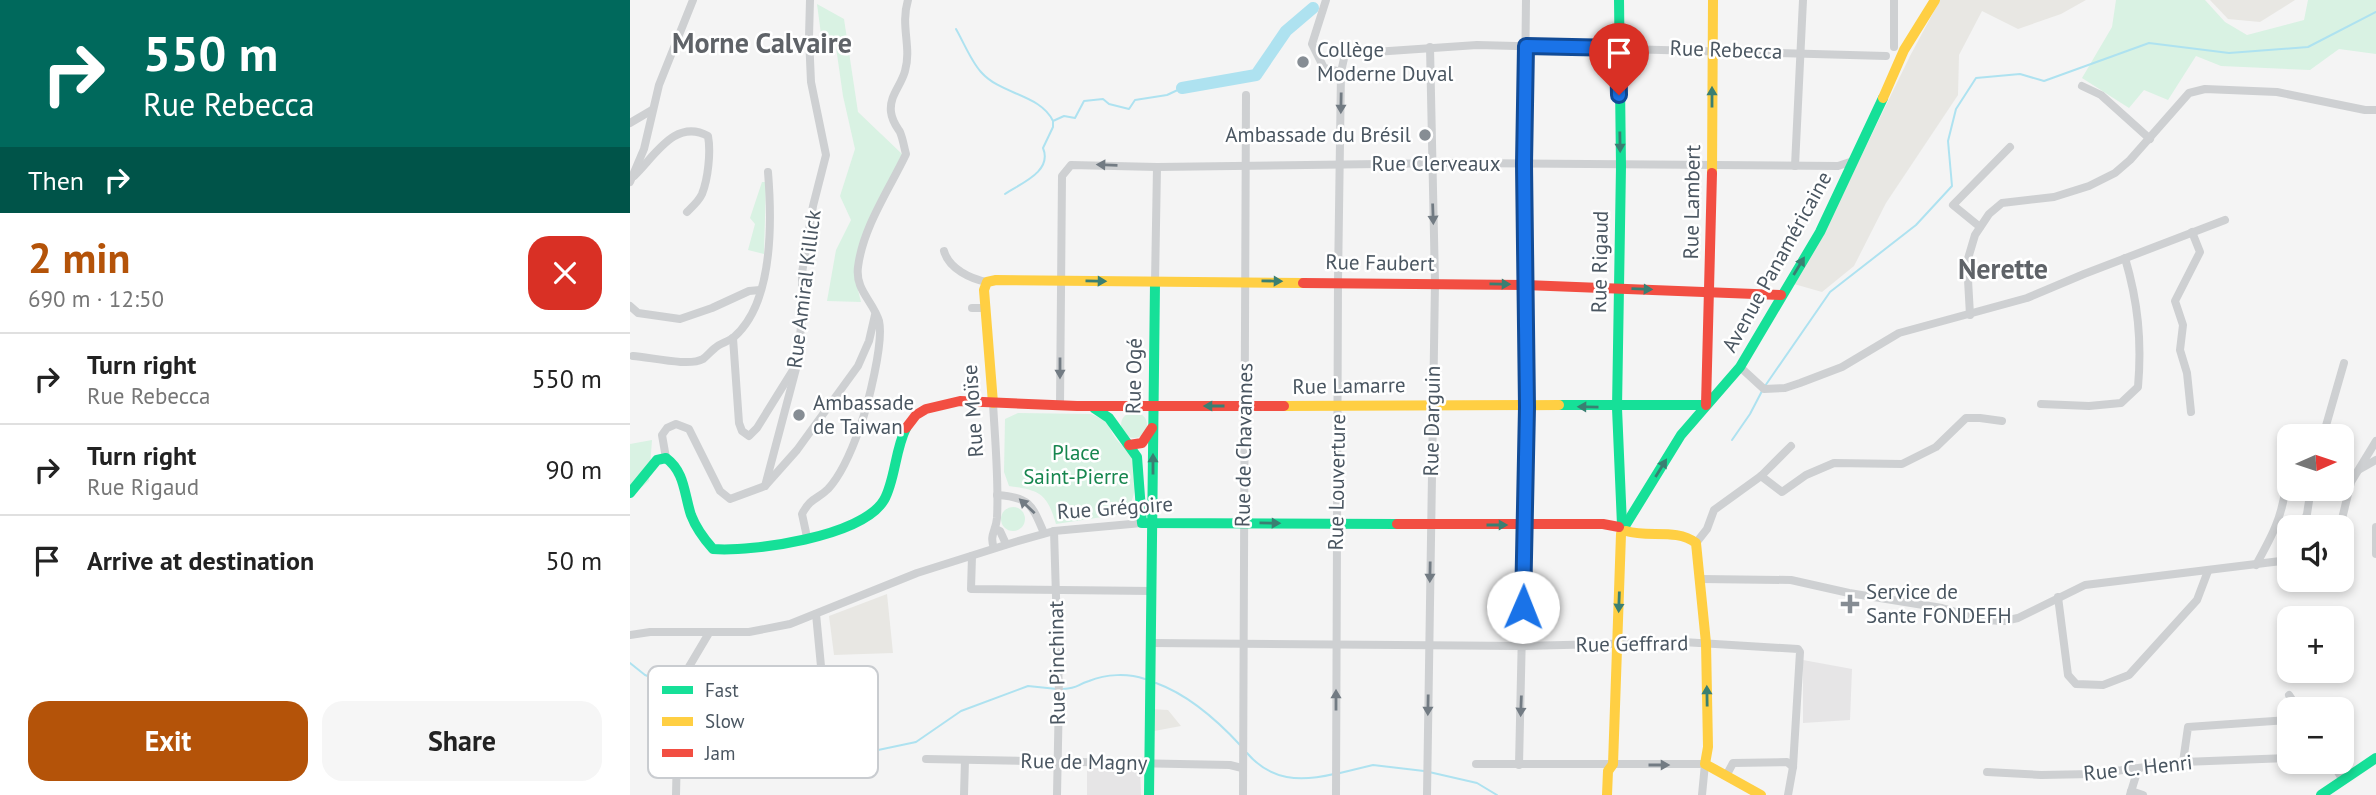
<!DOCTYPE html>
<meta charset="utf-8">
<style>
:root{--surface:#fff;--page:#f6f6f6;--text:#222;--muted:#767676;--line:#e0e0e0;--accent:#b45309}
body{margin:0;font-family:"PT Sans",sans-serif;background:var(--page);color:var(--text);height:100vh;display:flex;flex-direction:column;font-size:26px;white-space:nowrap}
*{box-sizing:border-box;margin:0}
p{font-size:23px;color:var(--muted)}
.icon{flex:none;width:38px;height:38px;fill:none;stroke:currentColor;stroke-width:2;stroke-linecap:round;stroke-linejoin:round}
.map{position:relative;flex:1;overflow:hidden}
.sheet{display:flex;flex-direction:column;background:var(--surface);width:630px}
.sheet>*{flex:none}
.hud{background:#00695c;color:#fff;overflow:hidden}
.needle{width:46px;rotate:87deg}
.buttons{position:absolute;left:1647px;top:424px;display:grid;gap:14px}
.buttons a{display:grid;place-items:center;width:77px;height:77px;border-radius:14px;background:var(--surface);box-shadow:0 4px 10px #0003;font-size:35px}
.pin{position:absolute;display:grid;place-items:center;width:60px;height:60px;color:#fff;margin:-72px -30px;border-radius:50% 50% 50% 0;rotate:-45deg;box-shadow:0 0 7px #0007}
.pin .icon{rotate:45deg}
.me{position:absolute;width:77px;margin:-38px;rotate:1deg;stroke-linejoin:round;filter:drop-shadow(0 0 5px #0008)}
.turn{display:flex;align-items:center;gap:24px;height:147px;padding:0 28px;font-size:32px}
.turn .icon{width:91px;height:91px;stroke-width:2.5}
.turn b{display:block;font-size:49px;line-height:60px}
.then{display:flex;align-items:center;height:66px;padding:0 28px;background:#0003;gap:14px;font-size:26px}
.round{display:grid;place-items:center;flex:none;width:74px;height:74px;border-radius:21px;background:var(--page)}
.overview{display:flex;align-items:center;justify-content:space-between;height:119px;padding:0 28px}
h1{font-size:42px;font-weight:600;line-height:52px;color:var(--accent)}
.cta{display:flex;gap:14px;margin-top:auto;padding:14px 28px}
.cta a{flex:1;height:80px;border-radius:21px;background:var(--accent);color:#fff;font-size:28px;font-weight:600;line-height:80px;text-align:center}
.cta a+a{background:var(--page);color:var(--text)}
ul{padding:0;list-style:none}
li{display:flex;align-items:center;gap:21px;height:91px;padding:0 28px;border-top:2px solid var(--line)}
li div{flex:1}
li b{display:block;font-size:26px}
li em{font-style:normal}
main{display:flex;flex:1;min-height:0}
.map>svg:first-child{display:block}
</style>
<main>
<section class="sheet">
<div class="hud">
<div class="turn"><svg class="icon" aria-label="right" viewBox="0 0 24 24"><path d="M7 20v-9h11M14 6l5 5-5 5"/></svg><div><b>550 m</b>Rue Rebecca</div></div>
<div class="then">Then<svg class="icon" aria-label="right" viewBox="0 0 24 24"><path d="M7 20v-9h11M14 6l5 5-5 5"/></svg></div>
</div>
<div class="overview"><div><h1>2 min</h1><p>690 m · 12:50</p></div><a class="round" style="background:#d93025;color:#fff"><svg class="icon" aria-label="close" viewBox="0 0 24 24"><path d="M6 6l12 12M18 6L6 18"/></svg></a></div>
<ul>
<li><svg class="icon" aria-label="right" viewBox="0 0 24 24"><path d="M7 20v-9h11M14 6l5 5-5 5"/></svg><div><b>Turn right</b><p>Rue Rebecca</p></div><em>550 m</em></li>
<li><svg class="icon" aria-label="right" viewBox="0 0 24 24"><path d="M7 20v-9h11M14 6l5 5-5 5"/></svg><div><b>Turn right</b><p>Rue Rigaud</p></div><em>90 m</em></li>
<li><svg class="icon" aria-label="arrive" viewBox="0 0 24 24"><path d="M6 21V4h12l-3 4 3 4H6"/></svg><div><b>Arrive at destination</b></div><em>50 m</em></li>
</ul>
<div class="cta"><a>Exit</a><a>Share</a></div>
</section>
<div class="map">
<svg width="1746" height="795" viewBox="0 0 1746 795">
<rect width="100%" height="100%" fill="#f4f4f4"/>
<g fill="#e8e7e3">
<path d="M 1310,0 L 1456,0 L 1431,14 L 1388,29 L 1352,11 L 1329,55 L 1328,95 L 1256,203 L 1224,266 L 1192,292 L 1164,284 L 1207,206 L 1280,56 Z"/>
<path d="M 1580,0 L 1665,0 L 1630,22 L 1598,19 Z"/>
<path d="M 257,594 L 263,653 L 204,655 L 199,616 Z"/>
<path d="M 520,709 L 538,710 L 551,726 L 519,732 Z"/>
</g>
<g fill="#e6e5e6">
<path d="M 1173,660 L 1222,669 L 1220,720 L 1173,723 Z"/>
<path d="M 457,767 L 510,767 L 511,795 L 457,795 Z"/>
</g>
<g fill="#d9f2e3">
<path d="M 1486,0 L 1575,0 L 1595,22 L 1617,35 L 1674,20 L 1678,0 L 1746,0 L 1746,54 L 1709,49 L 1680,70 L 1591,66 L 1566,56 L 1538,100 L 1514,90 L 1499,108 L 1452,78 L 1482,27 Z"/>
<path d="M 187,4 L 214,19 L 228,112 L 272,154 L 249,201 L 225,278 L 231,302 L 197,301 L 206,250 L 221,220 L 210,196 L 225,149 L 213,96 L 205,40 L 191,34 Z"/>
<path d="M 132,182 L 136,182 L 134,254 L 118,250 L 125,224 L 120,218 Z"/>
<circle cx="504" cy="425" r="13"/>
<path d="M 388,413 L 461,414 L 477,421 C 482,435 487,443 500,451 C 506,473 510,498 492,514 L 426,524 C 417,493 409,490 379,486 L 374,472 L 375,419 Z"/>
<path d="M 22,440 L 19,481 L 0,497 L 0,444 Z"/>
<circle cx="383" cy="519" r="12"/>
</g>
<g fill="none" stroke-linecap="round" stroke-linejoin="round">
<g stroke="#aee2f0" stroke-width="2">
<path d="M 326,29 C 334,43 341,61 351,72 C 371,95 410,94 423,121"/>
<path d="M 375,194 C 389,184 423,172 413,148 L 423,127 L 423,121 L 434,116 L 445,118 L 454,101 L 473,99 L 479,104 L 499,109 L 505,100 L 537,95 L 552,88"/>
<path d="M 1135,386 L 1200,292 L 1286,225 L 1322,186 L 1318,141 L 1326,109 L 1346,78 L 1390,74 L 1414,81 L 1519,43 L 1599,53 L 1678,47 L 1746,12"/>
<path d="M 1102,440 L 1120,414 L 1132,391"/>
<path d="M 0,663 L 15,675 L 45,687"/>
<path d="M 526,683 C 559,695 588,721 611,746"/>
<path d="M 50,689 L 59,693 L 75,706 L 85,721 L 94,727 L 118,736 L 135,748 L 153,757 L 182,764 L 286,742 L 331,711 L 398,686 L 427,689"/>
<path d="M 433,689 C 449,688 446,685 459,681 C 476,674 498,673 515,679"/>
<path d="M 617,753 C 641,781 670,782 704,774"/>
<path d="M 799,772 L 847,783 L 867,795"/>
<path d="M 710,773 L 743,765 L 794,771"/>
</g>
<path stroke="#aee2f0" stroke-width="12" d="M 552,88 L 626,75 L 656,31 L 683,8"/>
<g stroke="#ced0d2" stroke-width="8">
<path d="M 696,0 L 682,44 L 694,68 L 711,72"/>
<path d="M 1264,47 L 1264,0"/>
<path d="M 1452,86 L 1471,95 L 1520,139"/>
<path d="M 0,123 L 22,110"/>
<path d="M 1165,166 L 1173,0"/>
<path d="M 4,176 C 25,156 45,118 78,136 C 81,152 78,179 72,194 C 69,201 62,207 57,212"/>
<path d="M 0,182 L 14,149 L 29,85 L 63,0"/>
<path d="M 1350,227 L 1323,205 L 1380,147"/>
<path d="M 314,251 C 319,269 341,279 357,282"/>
<path d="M 525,283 L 527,167"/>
<path d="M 0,306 L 8,313 L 50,319 L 82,308 L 119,291 L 130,290"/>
<path d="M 342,308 L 355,308"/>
<path d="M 1340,315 L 1337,262 L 1345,235 L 1359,214 L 1372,203 L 1424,197 L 1459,186 L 1485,173 L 1500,160 L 1559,93 L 1575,89 L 1647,92 L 1735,110 L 1746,110"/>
<path d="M 103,338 L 109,423 L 112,431 L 119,436 L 127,428 L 163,370"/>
<path d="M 3,356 C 20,357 59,367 73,359 C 77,356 81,351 85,348 C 90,343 98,342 104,337 C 144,302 142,221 138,172"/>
<path d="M 1110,367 L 1134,389 L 1155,388 L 1170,383 L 1212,367 L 1269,333 L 1397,298 L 1454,274 L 1595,220"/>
<path d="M 363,403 C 365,441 369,480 367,518 C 366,531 359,535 364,548"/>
<path d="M 1411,404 L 1459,406 L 1491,403 L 1508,387 C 1512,341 1508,302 1495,258"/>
<path d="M 430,406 L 432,176 L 441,165 L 527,167 L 822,163 L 1208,166 L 1223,161"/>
<path d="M 1561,412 L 1557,373 L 1550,350 L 1553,325 L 1545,301 L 1570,252 L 1562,232"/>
<path d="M 1693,436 L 1714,363"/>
<path d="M 36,458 L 32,435 L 37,428 L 46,424 L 59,429 L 90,491 L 100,499 L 135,486 L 167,450 L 228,366 L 239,341 L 245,315"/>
<path d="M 1730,469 L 1746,460"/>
<path d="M 1131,476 L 1152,492 L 1176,475 L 1204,463 L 1272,464 L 1306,447 L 1336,418 L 1350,418 L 1372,421"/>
<path d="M 135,486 L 167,365 L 172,317 L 172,273 L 183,206 L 196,155 L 181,82 L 179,37 L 180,0"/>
<path d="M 367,495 C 400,497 402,505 414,533"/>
<path d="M 1672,527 L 1677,514 L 1681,488"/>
<path d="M 1710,527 L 1721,482 L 1746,441"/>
<path d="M 1746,527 L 1746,554"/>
<path d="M 366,529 L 370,531 L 376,544"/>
<path d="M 424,531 L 429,694 L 427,795"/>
<path d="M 177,537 L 172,514 C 181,497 187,500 198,489 C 213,473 223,447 230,427 C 238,405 254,342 249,321 C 243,301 225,290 228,267 C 233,227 259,190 276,154 C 274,147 273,139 270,132 C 266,126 262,121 261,112 C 259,96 271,86 275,71 C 282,47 270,26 278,0"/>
<path d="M 1066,543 L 1077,529 L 1084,510 L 1131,476 L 1161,446"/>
<path d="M 342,556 L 341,589 L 522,591"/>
<path d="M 1626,565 C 1642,536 1652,518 1656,485"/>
<path d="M 1071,579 L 1161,580 L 1219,593 L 1312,608 L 1354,620 L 1374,621 L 1388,618 L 1455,585 L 1659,560"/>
<path d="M 1428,597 L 1438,675 L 1446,684 L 1473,685 L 1499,675 L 1567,600 L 1578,571"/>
<path d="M 186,614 L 195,708"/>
<path d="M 0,635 L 20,632 L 119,632 L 160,624 L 287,573 L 385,542 L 424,531 L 512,523"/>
<path d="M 521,643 L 893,646 L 1053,642 L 1168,649 L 1170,652 L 1163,767 L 1158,795"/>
<path d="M 1659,695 L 1668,709"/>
<path d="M 296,759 L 600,765 L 612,768"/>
<path d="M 1701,761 L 1713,780"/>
<path d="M 1553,762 L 1558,727 L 1659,720"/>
<path d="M 846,764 L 1075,764 L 1072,795"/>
<path d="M 889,765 L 897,407 L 894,164 L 896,0"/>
<path d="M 1357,772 L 1411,775 L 1463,774 L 1553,762 L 1659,758"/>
<path d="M 1096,776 L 1103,763 L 1157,762 L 1163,767"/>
<path d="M 1501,791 L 1513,795"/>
<path d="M 46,795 L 47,751 L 42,704 L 44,692 L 79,633"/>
<path d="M 334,795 L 335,760"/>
<path d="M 613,795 L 616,95"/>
<path d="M 706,795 L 708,281 L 711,72 L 715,54 L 847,45 L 1256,56"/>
<path d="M 797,795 L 805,283 L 800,47"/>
<path d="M 1500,795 L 1508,769"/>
</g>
<g stroke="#16e098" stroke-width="10">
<path d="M 989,0 L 991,166 L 987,408 L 992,525"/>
<path d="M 929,405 L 1076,405"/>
<path d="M 464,408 L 479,418 L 507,457 L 512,523 L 767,524"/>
<path d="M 0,493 L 27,460 L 36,458 C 55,472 54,494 61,515 C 66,528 74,539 83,549 C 122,552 232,537 254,500 C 265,481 265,450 276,428"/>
<path d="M 995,526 L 1051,435 L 1110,367 L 1190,232 L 1253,98"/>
<path d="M 519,795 L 525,283"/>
<path d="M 1691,795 L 1746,758"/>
</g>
<g stroke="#ffcf43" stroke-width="10">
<path d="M 1253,98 L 1274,50 L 1305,0"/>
<path d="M 1082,173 L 1083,0"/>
<path d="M 363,403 L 354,290 L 357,282 L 366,280 L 673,283"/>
<path d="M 654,406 L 929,405"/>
<path d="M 996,531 C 1019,538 1046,528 1066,543 L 1076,643 L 1078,747 L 1075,764 L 1131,795"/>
<path d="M 977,795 L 978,771 L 983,764 L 991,534"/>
</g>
<g stroke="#f24e42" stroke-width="10">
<path d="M 673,283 L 895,285 L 1151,295"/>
<path d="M 1076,405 L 1082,173"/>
<path d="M 276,428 L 286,415 L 296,409 L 330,401 L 447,406 L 654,406"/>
<path d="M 499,445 L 512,443 L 522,428"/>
<path d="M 767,524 L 973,524 L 989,527"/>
</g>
</g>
<defs><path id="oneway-solid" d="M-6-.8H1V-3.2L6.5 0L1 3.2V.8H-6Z" transform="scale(1.75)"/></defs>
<g fill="#3a7f72">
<use href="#oneway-solid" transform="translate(1082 97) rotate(-90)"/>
<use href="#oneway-solid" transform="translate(990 142) rotate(89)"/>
<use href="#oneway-solid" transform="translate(1169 266) rotate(-59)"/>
<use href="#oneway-solid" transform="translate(466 281) rotate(1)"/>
<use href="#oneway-solid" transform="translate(642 281) rotate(1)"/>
<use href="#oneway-solid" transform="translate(870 284) rotate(1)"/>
<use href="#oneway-solid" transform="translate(1012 289) rotate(2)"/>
<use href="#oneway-solid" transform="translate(584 406) rotate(180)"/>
<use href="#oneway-solid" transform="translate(958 407) rotate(-179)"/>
<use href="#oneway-solid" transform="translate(523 464) rotate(-90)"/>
<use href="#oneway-solid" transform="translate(1031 468) rotate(-58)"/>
<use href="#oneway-solid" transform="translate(640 523) rotate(1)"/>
<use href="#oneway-solid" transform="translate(867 525)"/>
<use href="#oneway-solid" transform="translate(989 602) rotate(92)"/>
<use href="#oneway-solid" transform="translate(1077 696) rotate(-91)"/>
</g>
<g fill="#727b83">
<use href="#oneway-solid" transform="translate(711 103) rotate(91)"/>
<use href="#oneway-solid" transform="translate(477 165) rotate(-178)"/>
<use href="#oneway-solid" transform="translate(803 214) rotate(88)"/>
<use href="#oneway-solid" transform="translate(430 368) rotate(90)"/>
<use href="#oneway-solid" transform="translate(397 506) rotate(-137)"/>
<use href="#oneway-solid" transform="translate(800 572) rotate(91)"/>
<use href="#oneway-solid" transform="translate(706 700) rotate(-90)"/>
<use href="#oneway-solid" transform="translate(798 705) rotate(91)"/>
<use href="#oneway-solid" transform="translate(891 706) rotate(92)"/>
<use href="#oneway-solid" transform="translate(1029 765)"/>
</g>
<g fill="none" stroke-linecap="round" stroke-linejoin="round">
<g stroke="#114b97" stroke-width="18">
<path id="route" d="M 893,607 L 897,407 L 894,164 L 896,46 L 988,48 L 989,95"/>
</g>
<use href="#route" stroke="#1a73e8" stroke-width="12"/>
</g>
<g fill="#868d94" stroke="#fff" stroke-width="2.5">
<circle cx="673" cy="62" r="7"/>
<circle cx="795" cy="135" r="7"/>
<circle cx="169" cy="415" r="7"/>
<path d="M1216.5 593.5h7v7h7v7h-7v7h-7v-7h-7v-7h7z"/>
</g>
<g text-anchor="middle" stroke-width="5" stroke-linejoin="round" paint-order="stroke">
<g font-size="21" fill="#4a5661" stroke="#fff" text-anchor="start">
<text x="687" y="57">Collège<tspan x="687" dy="24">Moderne Duval</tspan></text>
<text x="781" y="142" text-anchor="end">Ambassade du Brésil</text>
<text x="183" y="410">Ambassade<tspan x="183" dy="24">de Taiwan</tspan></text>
<text x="1236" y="599">Service de<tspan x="1236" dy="24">Sante FONDEFH</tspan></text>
</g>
<g font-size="21" fill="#4a5661" stroke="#fff">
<text transform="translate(1096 50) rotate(2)" y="7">Rue Rebecca</text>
<text x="806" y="171">Rue Clerveaux</text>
<text transform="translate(1062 202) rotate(-89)" y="7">Rue Lambert</text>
<text transform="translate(970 262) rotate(-89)" y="7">Rue Rigaud</text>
<text transform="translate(1147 262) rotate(-61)" y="7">Avenue Panaméricaine</text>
<text transform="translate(750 263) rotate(1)" y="7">Rue Faubert</text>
<text transform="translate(174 289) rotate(-83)" y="7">Rue Amiral Killick</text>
<text transform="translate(504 376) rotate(-89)" y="7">Rue Ogé</text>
<text transform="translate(719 386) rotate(-1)" y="7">Rue Lamarre</text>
<text transform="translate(343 411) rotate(-94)" y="7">Rue Moïse</text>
<text transform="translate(802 421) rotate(-89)" y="7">Rue Darguin</text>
<text transform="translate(614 445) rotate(-89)" y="7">Rue de Chavannes</text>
<text transform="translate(707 482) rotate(-89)" y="7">Rue Louverture</text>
<text transform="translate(485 508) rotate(-4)" y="7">Rue Grégoire</text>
<text transform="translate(1002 644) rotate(-1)" y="7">Rue Geffrard</text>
<text transform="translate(427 663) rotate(-91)" y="7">Rue Pinchinat</text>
<text transform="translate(454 762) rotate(1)" y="7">Rue de Magny</text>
<text transform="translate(1508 768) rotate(-6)" y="7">Rue C. Henri</text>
</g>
<g font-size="21" fill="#17864f" stroke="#fff">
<text x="446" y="460">Place<tspan x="446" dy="24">Saint-Pierre</tspan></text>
</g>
<g font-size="28" font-weight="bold" fill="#5f6368" stroke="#fff">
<text x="132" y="53">Morne Calvaire</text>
<text x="1373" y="279">Nerette</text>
</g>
</g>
<rect x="18" y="666" width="230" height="112" rx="10" fill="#fff" stroke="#c9ccd0" stroke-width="2"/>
<rect x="32" y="686" width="31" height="8" fill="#16e098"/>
<rect x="32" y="717" width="31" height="9" fill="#ffcf43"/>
<rect x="32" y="749" width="31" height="8" fill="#f24e42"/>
<g font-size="19" fill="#4a5661">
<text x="75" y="697">Fast</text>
<text x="75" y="728">Slow</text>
<text x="75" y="760">Jam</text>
</g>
</svg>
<div class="buttons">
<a><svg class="needle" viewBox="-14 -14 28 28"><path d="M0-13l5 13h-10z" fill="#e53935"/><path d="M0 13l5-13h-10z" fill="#767676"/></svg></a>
<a><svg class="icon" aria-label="sound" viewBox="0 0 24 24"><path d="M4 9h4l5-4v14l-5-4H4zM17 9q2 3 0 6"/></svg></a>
<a>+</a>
<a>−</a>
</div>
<div class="pin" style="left:989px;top:95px;background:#d93025"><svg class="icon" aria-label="arrive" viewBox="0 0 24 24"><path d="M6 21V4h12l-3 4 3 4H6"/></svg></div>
<svg class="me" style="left:893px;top:607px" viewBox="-20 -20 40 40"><circle r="19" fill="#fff"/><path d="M0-13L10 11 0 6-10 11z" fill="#1a73e8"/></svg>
</div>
</main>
